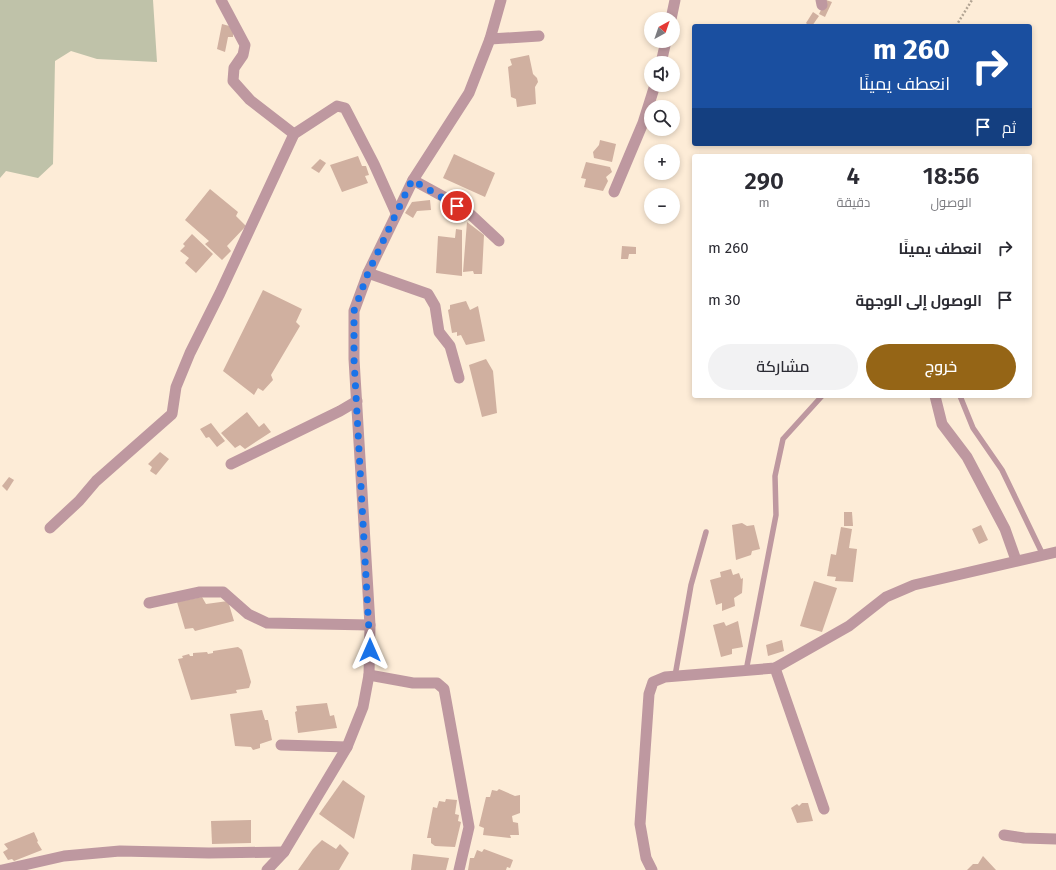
<!DOCTYPE html>
<html lang="ar">
<meta charset="utf-8">
<style>
:root{--surface:#fff;--page:#f2f2f3;--text:#2b2b33;--muted:#7c7c81;--accent:#956516}
body{margin:0;font-family:"Fira Sans",Cairo,sans-serif;background:var(--page);color:var(--text);direction:rtl;height:100vh;display:flex;flex-direction:column;font-size:15px;white-space:nowrap}
*{box-sizing:border-box;margin:0}
p{font-size:13px;color:var(--muted)}
.icon{flex:none;width:22px;height:22px;fill:none;stroke:currentColor;stroke-width:2;stroke-linecap:round;stroke-linejoin:round}
.map{position:relative;flex:1;overflow:hidden;direction:ltr}
.drawer{position:absolute;left:692px;top:154px;width:340px;height:244px;display:flex;flex-direction:column;background:var(--surface);border-radius:4px;box-shadow:0 2px 6px #0003;direction:rtl}
.drawer>*{flex:none}
.top-card{position:absolute;left:692px;top:24px;width:340px;height:122px;border-radius:4px;box-shadow:0 2px 6px #0003;direction:rtl;background:#1a4fa0;color:#fff;overflow:hidden}
.needle{width:26px;rotate:40deg}
.buttons{position:absolute;left:644px;top:12px;display:grid;gap:8px}
.buttons a{display:grid;place-items:center;width:36px;height:36px;border-radius:50%;background:var(--surface);box-shadow:0 2px 6px #0003;font-size:20px}
.pin{position:absolute;display:grid;place-items:center;width:34px;height:34px;color:#fff;margin:-17px;border:2px solid #fff;border-radius:50%;box-shadow:0 1px 4px #0007}
.me{position:absolute;width:44px;margin:-22px;rotate:0deg;stroke-linejoin:round;filter:drop-shadow(0 0 3px #0008)}
.turn{display:flex;align-items:center;gap:14px;height:84px;padding:0 16px;font-size:18px}
.turn .icon{width:52px;height:52px;stroke-width:2.5}
.turn b{display:block;font-size:28px;line-height:34px}
.then{display:flex;align-items:center;height:38px;padding:0 16px;background:#0003;gap:8px;font-size:15px}
.eta{display:flex;justify-content:space-evenly;align-items:center;height:68px;text-align:center}
.eta b{font-size:24px;font-weight:600;line-height:28px}
.action{display:flex;gap:8px;margin-top:auto;padding:8px 16px}
.action a{flex:1;height:46px;border-radius:24px;background:var(--accent);color:#fff;font-size:16px;font-weight:600;line-height:46px;text-align:center}
.action a+a{background:var(--page);color:var(--text)}
ul{padding:0;list-style:none}
li{display:flex;align-items:center;gap:12px;height:52px;padding:0 16px}
li div{flex:1}
li b{display:block;font-size:15px}
li em{font-style:normal}
.map>svg:first-child{display:block}
</style>
<div class="map">
<svg width="1056" height="870" viewBox="0 0 1056 870">
<rect width="100%" height="100%" fill="#fdecd7"/>
<path fill="#bfc2a9" d="M 0,0 L 153,0 L 157,62 L 97,59 L 71,51 L 55,61 L 53,164 L 38,178 L 6,171 L 0,178 Z"/>
<g fill="#d0b0a0">
<path d="M 826,0 L 832,2 L 825,17 L 819,14 Z"/>
<path d="M 813,12 L 819,16 L 812,26 L 809,26 L 806,23 Z"/>
<path d="M 222,24 L 233,27 L 233,37 L 228,37 L 225,52 L 217,49 Z"/>
<path d="M 529,55 L 533,74 L 537,78 L 538,82 L 535,87 L 536,104 L 517,107 L 516,99 L 511,97 L 508,67 L 512,65 L 510,59 Z"/>
<path d="M 600,140 L 616,144 L 612,162 L 594,158 L 593,152 L 599,145 Z"/>
<path d="M 454,154 L 495,173 L 485,197 L 443,178 Z"/>
<path d="M 358,156 L 362,166 L 366,166 L 369,175 L 365,176 L 368,183 L 342,192 L 330,165 Z"/>
<path d="M 320,159 L 326,163 L 319,173 L 311,168 Z"/>
<path d="M 586,162 L 610,167 L 612,172 L 606,177 L 608,181 L 603,191 L 584,187 L 586,179 L 581,178 Z"/>
<path d="M 210,189 L 238,212 L 236,216 L 246,226 L 227,246 L 231,251 L 222,260 L 205,244 L 209,241 L 185,220 Z"/>
<path d="M 430,200 L 431,210 L 417,211 L 413,218 L 405,213 L 412,202 Z"/>
<path d="M 467,222 L 484,235 L 482,274 L 474,274 L 473,271 L 463,272 Z"/>
<path d="M 456,229 L 462,230 L 462,276 L 436,273 L 438,236 L 455,238 Z"/>
<path d="M 192,234 L 213,254 L 196,273 L 185,263 L 189,258 L 180,251 L 185,246 L 183,244 Z"/>
<path d="M 622,246 L 636,247 L 636,254 L 629,254 L 628,259 L 621,259 Z"/>
<path d="M 263,290 L 302,309 L 296,322 L 300,326 L 271,375 L 273,380 L 263,391 L 258,388 L 254,395 L 223,371 Z"/>
<path d="M 466,301 L 470,310 L 478,306 L 485,341 L 466,345 L 461,335 L 457,336 L 457,332 L 452,333 L 448,310 L 450,309 L 450,305 Z"/>
<path d="M 486,359 L 493,371 L 497,413 L 482,417 L 469,365 Z"/>
<path d="M 247,412 L 259,427 L 264,423 L 271,432 L 245,449 L 240,445 L 235,448 L 221,433 Z"/>
<path d="M 211,423 L 225,441 L 217,447 L 209,437 L 206,438 L 200,429 Z"/>
<path d="M 160,452 L 169,459 L 156,475 L 150,471 L 152,467 L 148,464 Z"/>
<path d="M 9,477 L 14,480 L 7,491 L 2,486 Z"/>
<path d="M 844,512 L 852,512 L 853,526 L 844,526 Z"/>
<path d="M 742,523 L 747,526 L 754,525 L 760,549 L 752,551 L 751,555 L 736,560 L 732,525 Z"/>
<path d="M 981,525 L 988,540 L 979,544 L 972,529 Z"/>
<path d="M 841,527 L 852,529 L 849,548 L 857,549 L 853,582 L 835,581 L 836,577 L 827,576 L 831,554 L 836,555 Z"/>
<path d="M 731,569 L 733,575 L 739,573 L 741,579 L 743,578 L 742,593 L 734,598 L 735,606 L 722,611 L 722,603 L 716,605 L 710,580 L 721,577 L 720,572 Z"/>
<path d="M 814,581 L 837,588 L 822,632 L 800,626 Z"/>
<path d="M 202,597 L 206,604 L 228,601 L 234,621 L 195,631 L 193,628 L 185,629 L 177,602 Z"/>
<path d="M 738,621 L 743,647 L 732,649 L 732,654 L 721,657 L 713,625 L 724,622 L 726,626 Z"/>
<path d="M 782,640 L 784,651 L 768,656 L 766,645 Z"/>
<path d="M 238,647 L 242,650 L 251,682 L 249,688 L 236,690 L 237,693 L 191,700 L 178,659 L 183,658 L 182,656 L 189,654 L 190,656 L 193,656 L 193,653 L 207,652 L 208,654 L 213,653 L 213,651 Z"/>
<path d="M 327,703 L 330,716 L 334,715 L 337,728 L 298,733 L 295,712 L 297,711 L 296,706 Z"/>
<path d="M 262,710 L 265,720 L 268,720 L 272,740 L 260,744 L 260,748 L 253,750 L 251,747 L 235,746 L 230,714 Z"/>
<path d="M 343,780 L 365,796 L 354,839 L 319,814 Z"/>
<path d="M 499,789 L 515,796 L 520,795 L 520,813 L 512,816 L 513,822 L 518,823 L 519,835 L 510,835 L 511,838 L 483,835 L 484,828 L 479,826 L 486,797 L 490,797 L 492,790 L 497,791 Z"/>
<path d="M 446,799 L 457,800 L 455,814 L 459,815 L 458,821 L 461,822 L 455,847 L 435,846 L 431,843 L 431,838 L 427,838 L 433,807 L 437,808 L 439,801 L 445,802 Z"/>
<path d="M 802,803 L 808,803 L 813,821 L 797,823 L 791,808 L 797,804 L 799,806 Z"/>
<path d="M 251,820 L 251,843 L 212,844 L 211,821 Z"/>
<path d="M 34,832 L 38,841 L 37,842 L 42,850 L 14,861 L 12,859 L 8,860 L 3,852 L 8,849 L 4,844 Z"/>
<path d="M 322,840 L 336,849 L 340,844 L 349,853 L 339,870 L 298,870 L 313,849 Z"/>
<path d="M 484,849 L 513,860 L 510,868 L 507,867 L 506,870 L 468,870 L 470,858 L 474,858 L 477,850 L 482,852 Z"/>
<path d="M 413,854 L 449,858 L 446,870 L 411,870 Z"/>
<path d="M 983,856 L 996,870 L 967,870 L 973,864 L 978,864 Z"/>
</g>
<g fill="none" stroke-linecap="round" stroke-linejoin="round">
<g stroke="#b2a493" stroke-width="2.5" stroke-dasharray="2 2" stroke-linecap="butt">
<path d="M 956,26 L 972,0"/>
<path d="M 843,145 L 843,144"/>
</g>
<g stroke="#be98a0" stroke-width="5.5">
<path d="M 960,396 L 973,428 L 1002,470 L 1043,555"/>
<path d="M 746,671 L 776,515 L 775,476 L 783,439 L 822,396"/>
<path d="M 675,676 L 691,585 L 706,532"/>
</g>
<g stroke="#be98a0" stroke-width="11">
<path d="M 221,0 L 245,45 L 243,55 L 234,68 L 233,81 L 250,100 L 294,134"/>
<path d="M 821,0 L 822,5"/>
<path d="M 671,19 L 675,0"/>
<path d="M 490,39 L 539,36"/>
<path d="M 661,63 L 666,41"/>
<path d="M 413,180 L 446,198 L 469,213 L 499,241"/>
<path d="M 614,192 L 643,123 L 655,85"/>
<path d="M 368,273 L 428,294 L 435,306 L 439,332 L 450,346 L 459,378"/>
<path d="M 935,396 L 942,424 L 967,457 L 1005,529 L 1016,560"/>
<path d="M 231,464 L 340,411 L 357,401"/>
<path d="M 50,528 L 79,501 L 96,481 L 172,414 L 176,387 L 190,353 L 220,293 L 294,134 L 337,106 L 345,108 L 374,164 L 396,213"/>
<path d="M 149,603 L 200,592 L 223,592 L 248,614 L 267,623 L 370,625"/>
<path d="M 775,668 L 824,809"/>
<path d="M 369,675 L 413,683 L 437,683 L 444,689 L 469,827 L 459,870"/>
<path d="M 281,745 L 347,747"/>
<path d="M 1004,835 L 1024,838 L 1056,839"/>
<path d="M 2,870 L 64,856 L 120,851 L 209,853 L 284,852"/>
<path d="M 267,870 L 284,852 L 347,747 L 363,707 L 369,675 L 370,625 L 354,359 L 354,311 L 368,273 L 413,180 L 469,93 L 490,39 L 501,0"/>
<path d="M 652,870 L 646,858 L 640,824 L 649,694 L 653,682 L 665,677 L 775,668 L 849,626 L 886,597 L 914,585 L 1056,552"/>
</g>
</g>
<g fill="none" stroke-linecap="round" stroke-linejoin="round">
<path stroke="#1a73e8" stroke-width="7" stroke-dasharray="0 12.6" d="M 370,650 L 354,359 L 354,311 L 368,273 L 412,180 L 457,206"/>
</g>
</svg>
<div class="buttons">
<a><svg class="needle" viewBox="-14 -14 28 28"><path d="M0-13l5 13h-10z" fill="#e53935"/><path d="M0 13l5-13h-10z" fill="#7c7c81"/></svg></a>
<a><svg class="icon" aria-label="sound" viewBox="0 0 24 24"><path d="M4 9h4l5-4v14l-5-4H4zM17 9q2 3 0 6"/></svg></a>
<a><svg class="icon" aria-label="search" viewBox="0 0 24 24"><circle cx="10" cy="10" r="6"/><path d="M15 15l6 6"/></svg></a>
<a>+</a>
<a>−</a>
</div>
<div class="pin" style="left:457px;top:206px;background:#d93025"><svg class="icon" aria-label="arrive" viewBox="0 0 24 24"><path d="M6 21V4h12l-3 4 3 4H6"/></svg></div>
<svg class="me" style="left:370px;top:650px" viewBox="-20 -20 40 40"><path d="M0-17L14 15 0 8-14 15z" fill="#1a73e8" stroke="#fff" stroke-width="4"/></svg>
<div class="top-card">
<div class="turn"><svg class="icon" aria-label="right" viewBox="0 0 24 24"><path d="M7 20v-9h11M14 6l5 5-5 5"/></svg><div><b>260 m</b>انعطف يمينًا</div></div>
<div class="then">ثم<svg class="icon" aria-label="arrive" viewBox="0 0 24 24"><path d="M6 21V4h12l-3 4 3 4H6"/></svg></div>
</div>
<section class="drawer">
<div class="eta">
<div><b>18:56</b><p>الوصول</p></div>
<div><b>4</b><p>دقيقة</p></div>
<div><b>290</b><p>m</p></div>
</div>
<ul>
<li><svg class="icon" aria-label="right" viewBox="0 0 24 24"><path d="M7 20v-9h11M14 6l5 5-5 5"/></svg><div><b>انعطف يمينًا</b></div><em>260 m</em></li>
<li><svg class="icon" aria-label="arrive" viewBox="0 0 24 24"><path d="M6 21V4h12l-3 4 3 4H6"/></svg><div><b>الوصول إلى الوجهة</b></div><em>30 m</em></li>
</ul>
<div class="action"><a>خروج</a><a>مشاركة</a></div>
</section>
</div>
